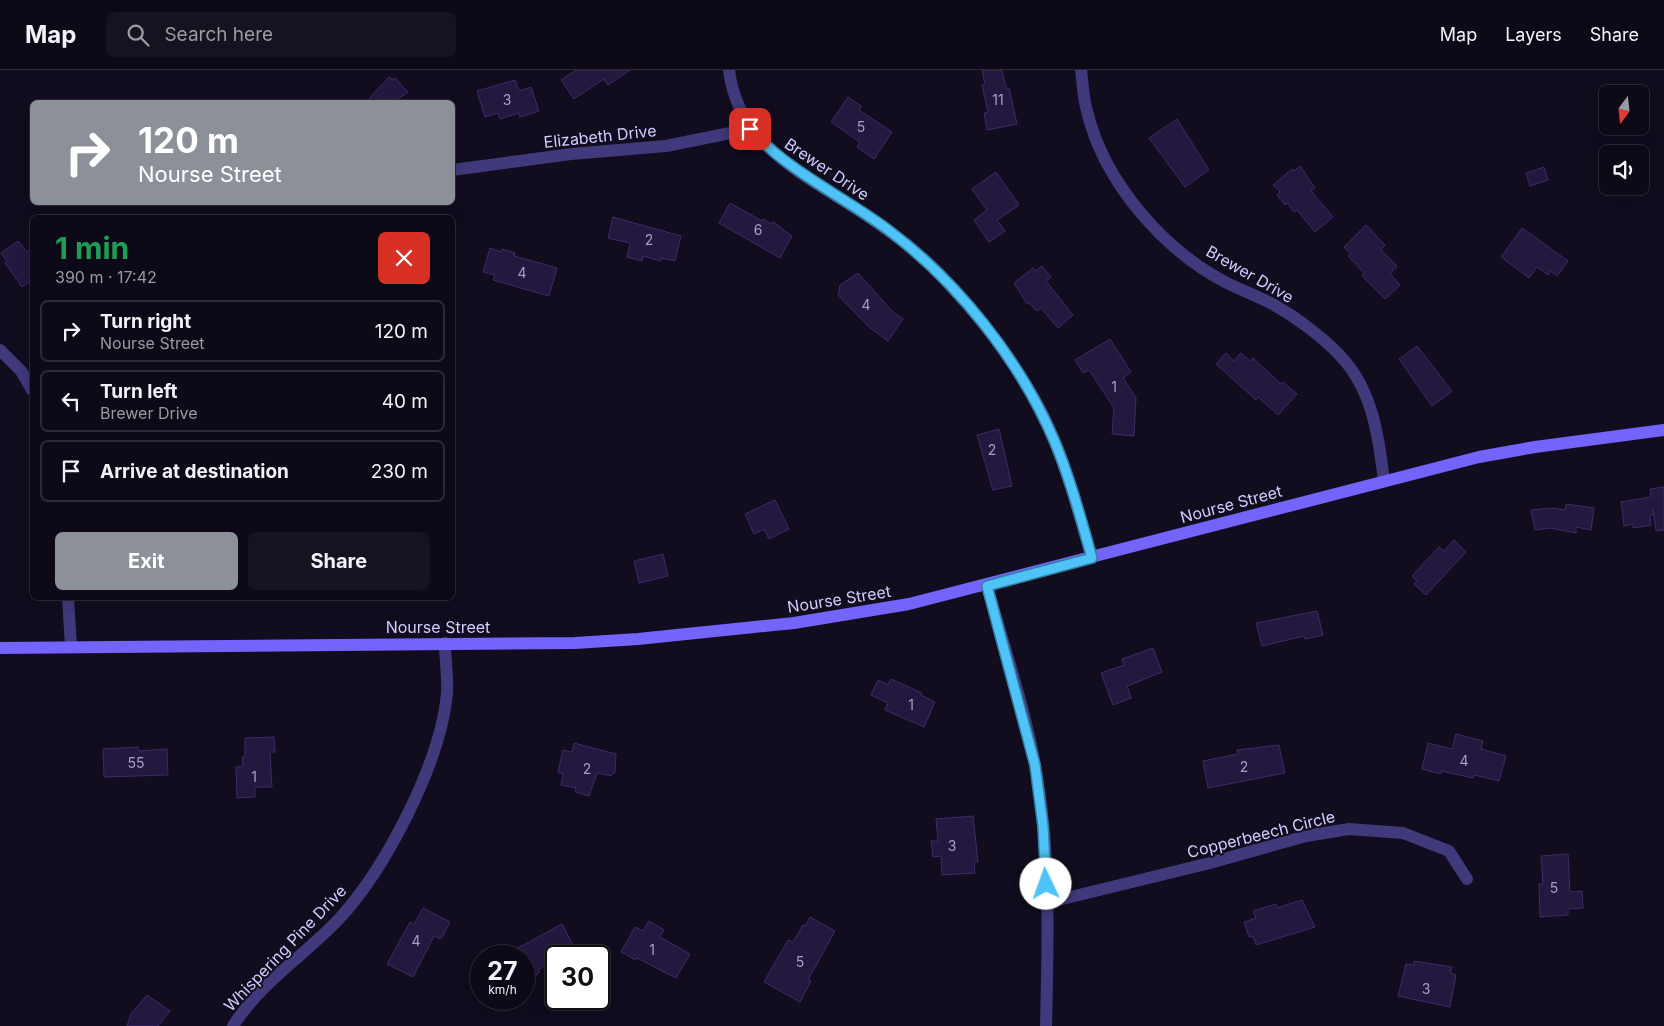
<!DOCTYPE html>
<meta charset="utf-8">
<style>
:root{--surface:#0d0916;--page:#16121f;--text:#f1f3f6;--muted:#9a9aa1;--line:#2d2a35;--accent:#8c9099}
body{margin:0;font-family:Inter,sans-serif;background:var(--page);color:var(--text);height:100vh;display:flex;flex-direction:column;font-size:19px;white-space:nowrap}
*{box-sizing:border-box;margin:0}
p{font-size:16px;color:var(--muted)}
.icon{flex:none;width:28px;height:28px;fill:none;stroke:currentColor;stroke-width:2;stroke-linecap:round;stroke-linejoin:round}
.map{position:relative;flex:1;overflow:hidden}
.drawer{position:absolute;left:30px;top:145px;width:425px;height:385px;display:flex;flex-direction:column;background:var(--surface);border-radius:8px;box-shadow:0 5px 20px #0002,0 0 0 1px var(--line)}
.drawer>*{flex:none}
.top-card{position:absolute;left:30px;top:30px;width:425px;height:105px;border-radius:8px;box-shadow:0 5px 20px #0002,0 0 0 1px var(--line);background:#8c9099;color:#fff;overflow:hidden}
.needle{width:32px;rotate:195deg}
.buttons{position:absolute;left:1599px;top:15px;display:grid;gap:10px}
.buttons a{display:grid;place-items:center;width:50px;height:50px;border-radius:8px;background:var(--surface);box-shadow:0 5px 20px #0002,0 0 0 1px var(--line);font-size:25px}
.speed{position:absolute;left:470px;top:875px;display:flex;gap:10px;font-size:25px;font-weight:700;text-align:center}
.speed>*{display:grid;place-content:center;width:65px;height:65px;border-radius:50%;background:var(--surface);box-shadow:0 5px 20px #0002,0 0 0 1px var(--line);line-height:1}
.speed small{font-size:12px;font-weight:400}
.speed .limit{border:2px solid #111;border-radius:8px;background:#fff;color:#111}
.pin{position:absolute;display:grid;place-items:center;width:42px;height:42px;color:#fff;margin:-21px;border-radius:10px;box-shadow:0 2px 8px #0006}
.me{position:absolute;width:55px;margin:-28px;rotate:357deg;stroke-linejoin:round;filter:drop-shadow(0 0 4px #0008)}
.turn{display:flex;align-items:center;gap:18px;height:105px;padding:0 25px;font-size:22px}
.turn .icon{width:65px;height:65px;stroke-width:2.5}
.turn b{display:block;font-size:35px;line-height:42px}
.round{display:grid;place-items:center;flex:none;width:52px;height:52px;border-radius:8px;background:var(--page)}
.headline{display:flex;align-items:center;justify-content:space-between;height:85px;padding:0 25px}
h1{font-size:30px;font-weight:700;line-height:38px;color:#1e9e55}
.button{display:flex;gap:10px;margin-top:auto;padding:10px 25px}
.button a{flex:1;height:58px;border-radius:8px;background:var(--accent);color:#fff;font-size:20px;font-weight:700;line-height:58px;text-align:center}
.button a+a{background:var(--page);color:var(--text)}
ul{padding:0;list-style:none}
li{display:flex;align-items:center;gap:15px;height:62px;margin:0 10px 8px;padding:0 15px;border:2px solid var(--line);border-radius:8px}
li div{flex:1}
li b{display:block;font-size:19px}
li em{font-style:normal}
header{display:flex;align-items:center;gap:30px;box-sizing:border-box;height:70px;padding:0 25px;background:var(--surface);border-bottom:1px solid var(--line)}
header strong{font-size:24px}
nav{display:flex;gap:28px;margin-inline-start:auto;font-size:18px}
.search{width:350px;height:45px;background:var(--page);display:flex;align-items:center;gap:12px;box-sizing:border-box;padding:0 18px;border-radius:8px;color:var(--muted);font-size:19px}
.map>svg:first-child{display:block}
</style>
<header>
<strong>Map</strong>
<div class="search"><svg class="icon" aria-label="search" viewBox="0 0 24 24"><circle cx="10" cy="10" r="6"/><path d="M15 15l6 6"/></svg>Search here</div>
<nav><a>Map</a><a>Layers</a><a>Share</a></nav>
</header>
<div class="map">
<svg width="1664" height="956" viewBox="0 0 1664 956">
<rect width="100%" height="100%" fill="#110c1e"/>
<g fill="#23193e" stroke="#3d2c69">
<path d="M 576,0 L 630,0 L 608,15 L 604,9 L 574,29 L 561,10 Z"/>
<path d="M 982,0 L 1002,0 L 1006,18 L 1009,18 L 1017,54 L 987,60 L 984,43 L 988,42 L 982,15 L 985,14 Z"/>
<path d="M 389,7 L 393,10 L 395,8 L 408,22 L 394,32 L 366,32 Z"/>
<path d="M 515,10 L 519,21 L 531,17 L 539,41 L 520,47 L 519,43 L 500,49 L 498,43 L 485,47 L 477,21 Z"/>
<path d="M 848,27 L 861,36 L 859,40 L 892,62 L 874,89 L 857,77 L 860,72 L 831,52 Z"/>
<path d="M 1177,49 L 1209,100 L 1185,117 L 1149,68 Z"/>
<path d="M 1300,96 L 1315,118 L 1311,121 L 1333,147 L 1315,162 L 1297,140 L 1294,142 L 1287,133 L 1285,135 L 1277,125 L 1280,122 L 1273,115 L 1292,99 L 1294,101 Z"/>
<path d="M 1544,97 L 1548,110 L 1530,116 L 1526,103 Z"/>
<path d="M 996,102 L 1019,135 L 997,150 L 1005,161 L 989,172 L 974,150 L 987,140 L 972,119 Z"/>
<path d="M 730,133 L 762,151 L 763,149 L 772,154 L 773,152 L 792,166 L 780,188 L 719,153 Z"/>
<path d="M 613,147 L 681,166 L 675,191 L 661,188 L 661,191 L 643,186 L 642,191 L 627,187 L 630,173 L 608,168 Z"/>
<path d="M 1366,155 L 1385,175 L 1381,180 L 1397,196 L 1390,204 L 1400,215 L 1385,229 L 1362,206 L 1364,203 L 1348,186 L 1351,184 L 1344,177 Z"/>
<path d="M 1522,158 L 1568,191 L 1557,206 L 1551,201 L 1548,205 L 1537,197 L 1529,208 L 1501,187 Z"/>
<path d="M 18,171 L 27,182 L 32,178 L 32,210 L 22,217 L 5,193 L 7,191 L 1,183 Z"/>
<path d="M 490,178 L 501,182 L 502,179 L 515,183 L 514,186 L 557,198 L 549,226 L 493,210 L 495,205 L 483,202 Z"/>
<path d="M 1042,196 L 1051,207 L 1046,211 L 1073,245 L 1058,258 L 1041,238 L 1037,241 L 1029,233 L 1027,234 L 1014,213 L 1033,198 L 1036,201 Z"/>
<path d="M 858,203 L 892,241 L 903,249 L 888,271 L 870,258 L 838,225 L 840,215 Z"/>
<path d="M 1110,269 L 1131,302 L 1123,308 L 1136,328 L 1134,366 L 1112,364 L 1114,338 L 1089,300 L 1083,303 L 1075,290 Z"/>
<path d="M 1417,276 L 1452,321 L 1432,336 L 1399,289 Z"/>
<path d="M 1226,283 L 1234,291 L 1241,283 L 1250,291 L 1253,288 L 1281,314 L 1283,312 L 1297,324 L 1278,345 L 1258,327 L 1256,330 L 1216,294 Z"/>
<path d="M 999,359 L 1012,416 L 993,420 L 977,365 Z"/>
<path d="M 1664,417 L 1664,460 L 1656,461 L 1653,440 L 1654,444 L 1650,445 L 1651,455 L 1633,458 L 1633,454 L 1624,456 L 1621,432 L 1651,427 L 1650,419 Z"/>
<path d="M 775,430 L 789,459 L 769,469 L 764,459 L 754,464 L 745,444 Z"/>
<path d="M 1566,434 L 1594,438 L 1591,460 L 1576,457 L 1576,463 L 1550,458 L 1535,460 L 1531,440 L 1552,438 L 1565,440 Z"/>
<path d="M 1454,470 L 1466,482 L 1426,525 L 1414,514 L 1417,511 L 1412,506 L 1439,477 L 1444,481 Z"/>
<path d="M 663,484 L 668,506 L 639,513 L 634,491 Z"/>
<path d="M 1317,541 L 1323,565 L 1305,569 L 1304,566 L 1262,576 L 1256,553 Z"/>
<path d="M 1153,578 L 1162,602 L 1127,616 L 1131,628 L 1113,635 L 1101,603 L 1124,595 L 1122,589 Z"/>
<path d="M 891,609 L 922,623 L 921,625 L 935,632 L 924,657 L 885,640 L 888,633 L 871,625 L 878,610 L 888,615 Z"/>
<path d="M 1456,664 L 1483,671 L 1481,679 L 1506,686 L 1499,711 L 1474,705 L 1473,708 L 1441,701 L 1441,704 L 1422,699 L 1428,673 L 1452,679 Z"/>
<path d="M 274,667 L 275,682 L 270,682 L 272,717 L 255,717 L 255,727 L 237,728 L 236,697 L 243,696 L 242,687 L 245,687 L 245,668 Z"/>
<path d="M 574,673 L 616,684 L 615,702 L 611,706 L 597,703 L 589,726 L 575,722 L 576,718 L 561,715 L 563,704 L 558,702 L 563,680 L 572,682 Z"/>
<path d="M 1279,675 L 1285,703 L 1208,718 L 1203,691 L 1238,684 L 1237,680 Z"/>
<path d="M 138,677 L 139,681 L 167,679 L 168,705 L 104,707 L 103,679 Z"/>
<path d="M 973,746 L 978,792 L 974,792 L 975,803 L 942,805 L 941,786 L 933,787 L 931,771 L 938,771 L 936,749 Z"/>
<path d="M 1568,784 L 1570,822 L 1582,821 L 1583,838 L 1568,839 L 1568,845 L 1540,847 L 1539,814 L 1543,814 L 1541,786 Z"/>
<path d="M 1302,830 L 1315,857 L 1256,875 L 1253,866 L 1249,867 L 1244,852 L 1256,848 L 1253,841 L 1276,834 L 1277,838 Z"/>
<path d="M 423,838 L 450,852 L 441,869 L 434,866 L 413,907 L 387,894 L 410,852 L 414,854 Z"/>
<path d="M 810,847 L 835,861 L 808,910 L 811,911 L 800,932 L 764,912 L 788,870 L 793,872 L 803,855 L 805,856 Z"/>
<path d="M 649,851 L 664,860 L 660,867 L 690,884 L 676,908 L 637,888 L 636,890 L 621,882 L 635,857 L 643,861 Z"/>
<path d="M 562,854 L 575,879 L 562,886 L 556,886 L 556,889 L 538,900 L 540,902 L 524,915 L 524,886 L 503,886 Z"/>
<path d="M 1414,891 L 1452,897 L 1450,903 L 1456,905 L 1450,937 L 1398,926 L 1406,894 L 1414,895 Z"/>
<path d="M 147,925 L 170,941 L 158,956 L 127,956 L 131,944 Z"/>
</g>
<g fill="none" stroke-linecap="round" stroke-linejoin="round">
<g stroke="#40397b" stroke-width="12">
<path d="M 729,0 C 738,76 806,105 863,143 C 893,163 924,186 948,213 C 984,251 1019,298 1043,345 C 1065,390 1078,440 1092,488"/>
<path d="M 1081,0 C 1083,14 1083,28 1087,41 C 1104,112 1163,180 1227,213 C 1243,221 1260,227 1276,236 C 1297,248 1328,271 1344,290 C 1373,323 1379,369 1384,411"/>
<path d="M 452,100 L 571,84 L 666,76 L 750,59"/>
<path d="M 0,280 L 21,301 L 32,320"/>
<path d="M 987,515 C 1003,575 1024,634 1035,695 C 1051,780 1048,870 1046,956"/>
<path d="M 68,528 L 71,576"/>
<path d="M 1046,833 L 1210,793 L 1306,766 L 1349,759 L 1403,763 L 1449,781 L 1467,809"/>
<path d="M 233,956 C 260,913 305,885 339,849 C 386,798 441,692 447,623 C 448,607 445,589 445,573"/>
</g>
<path stroke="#7364fb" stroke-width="12" d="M 0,578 L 575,573 L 638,569 L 794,553 L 909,534 L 1479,387 L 1535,377 L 1664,360"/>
</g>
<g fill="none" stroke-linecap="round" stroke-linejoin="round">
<g stroke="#337fa1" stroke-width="12">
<path id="route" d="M 750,59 C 789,102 841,125 887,159 C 957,211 1019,289 1054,370 C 1070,408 1081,449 1092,488 L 987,516 L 1035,695 L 1043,756 L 1046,814"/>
</g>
<use href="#route" stroke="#4fc3f7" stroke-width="9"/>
</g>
<g text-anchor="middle" stroke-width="4" stroke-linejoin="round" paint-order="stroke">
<g font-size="14" fill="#a89ece">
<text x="507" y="35">3</text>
<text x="998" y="35">11</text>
<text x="861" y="62">5</text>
<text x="758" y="165">6</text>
<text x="649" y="175">2</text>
<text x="522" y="208">4</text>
<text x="866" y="240">4</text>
<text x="1114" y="322">1</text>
<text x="992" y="385">2</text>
<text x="911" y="640">1</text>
<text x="1464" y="696">4</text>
<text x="136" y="698">55</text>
<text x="1244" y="702">2</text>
<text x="587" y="704">2</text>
<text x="254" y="712">1</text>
<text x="952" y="781">3</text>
<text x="1554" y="823">5</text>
<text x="416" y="876">4</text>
<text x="652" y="885">1</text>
<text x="800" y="897">5</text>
<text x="1426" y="924">3</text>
</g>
<g font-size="16" fill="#d4cbfe" stroke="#110c1e">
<text transform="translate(600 66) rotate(-6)" y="6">Elizabeth Drive</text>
<text transform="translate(827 99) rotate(34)" y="6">Brewer Drive</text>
<text transform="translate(1250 204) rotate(30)" y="6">Brewer Drive</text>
<text transform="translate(1231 434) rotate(-15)" y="6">Nourse Street</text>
<text transform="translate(839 529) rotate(-9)" y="6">Nourse Street</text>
<text x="438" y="563">Nourse Street</text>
<text transform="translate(1261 764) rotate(-14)" y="6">Copperbeech Circle</text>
<text transform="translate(285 878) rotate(-46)" y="6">Whispering Pine Drive</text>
</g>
</g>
</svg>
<div class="buttons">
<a><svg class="needle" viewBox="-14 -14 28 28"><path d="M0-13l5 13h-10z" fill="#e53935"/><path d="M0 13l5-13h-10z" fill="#9a9aa1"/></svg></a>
<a><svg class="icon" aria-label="sound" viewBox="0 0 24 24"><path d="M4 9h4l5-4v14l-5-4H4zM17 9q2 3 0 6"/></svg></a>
</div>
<div class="speed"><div>27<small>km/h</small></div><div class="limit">30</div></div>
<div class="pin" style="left:750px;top:59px;background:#d93025"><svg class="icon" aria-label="arrive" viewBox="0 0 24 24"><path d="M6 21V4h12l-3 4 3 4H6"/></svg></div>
<svg class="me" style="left:1046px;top:814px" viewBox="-20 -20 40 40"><circle r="19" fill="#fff"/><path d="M0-13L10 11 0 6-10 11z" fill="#4fc3f7"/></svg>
<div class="top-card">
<div class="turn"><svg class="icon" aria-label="right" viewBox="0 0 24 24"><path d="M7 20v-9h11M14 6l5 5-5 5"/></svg><div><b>120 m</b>Nourse Street</div></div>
</div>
<section class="drawer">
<div class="headline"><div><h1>1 min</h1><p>390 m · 17:42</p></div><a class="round" style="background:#d93025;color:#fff"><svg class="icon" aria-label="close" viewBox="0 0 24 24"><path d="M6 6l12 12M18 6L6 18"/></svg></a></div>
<ul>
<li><svg class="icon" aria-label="right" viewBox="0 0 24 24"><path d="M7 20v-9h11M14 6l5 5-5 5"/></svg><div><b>Turn right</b><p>Nourse Street</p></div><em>120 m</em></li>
<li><svg class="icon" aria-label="left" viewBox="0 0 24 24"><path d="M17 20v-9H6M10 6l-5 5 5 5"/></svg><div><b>Turn left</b><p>Brewer Drive</p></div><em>40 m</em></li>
<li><svg class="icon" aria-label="arrive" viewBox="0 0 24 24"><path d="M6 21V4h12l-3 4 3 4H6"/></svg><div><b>Arrive at destination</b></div><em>230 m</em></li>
</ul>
<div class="button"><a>Exit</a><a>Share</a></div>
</section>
</div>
